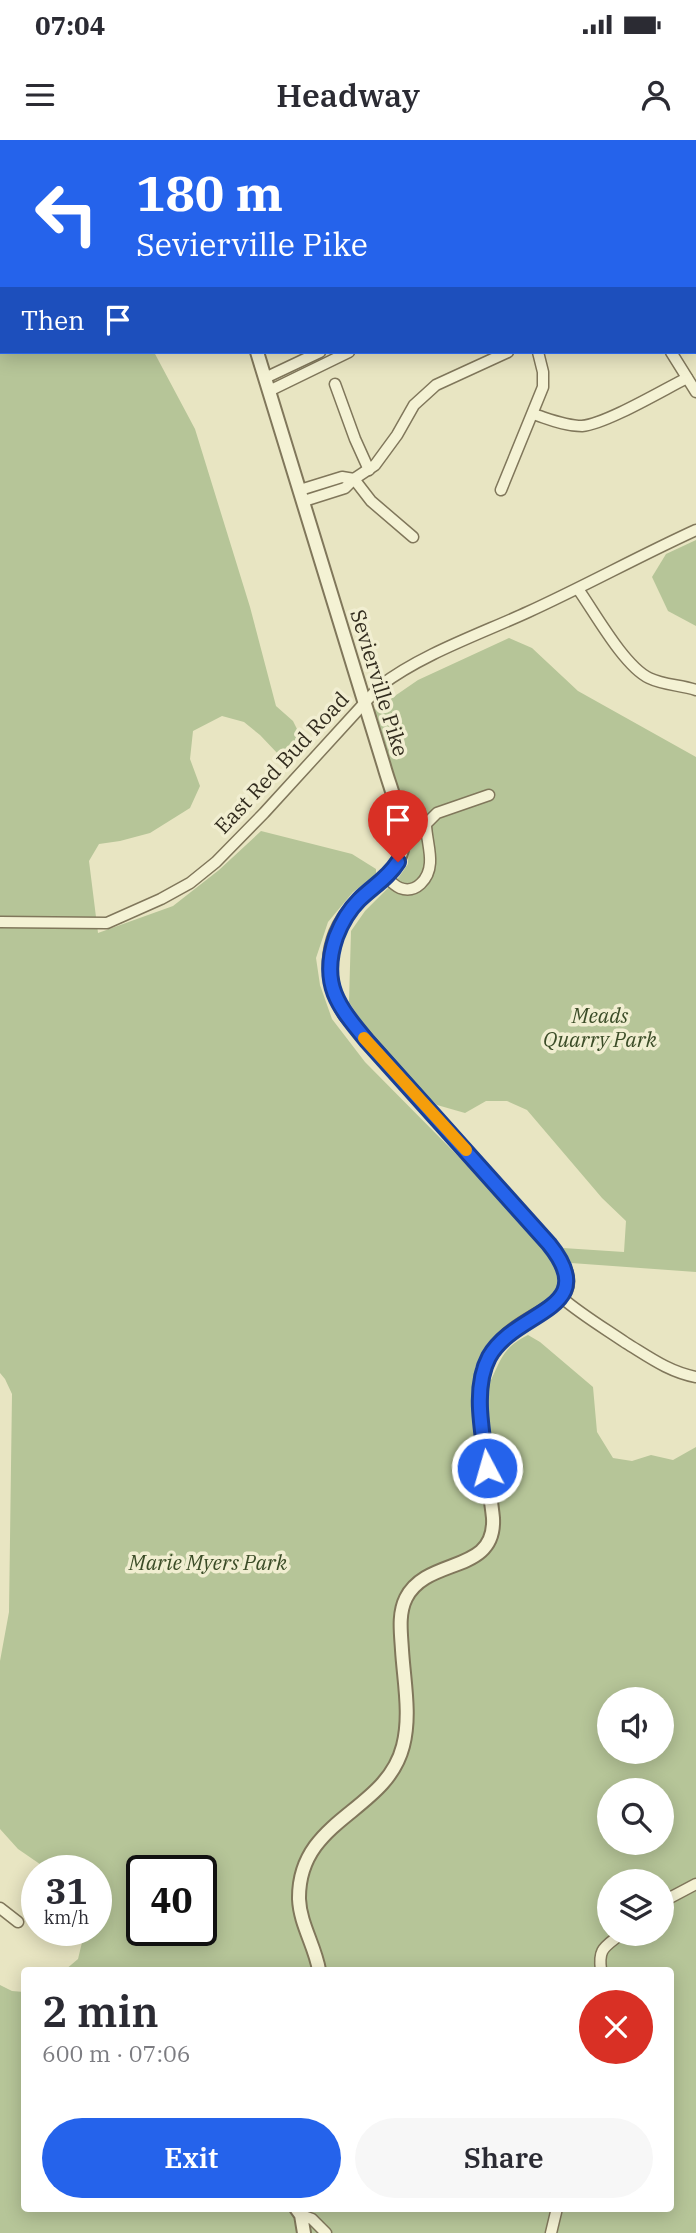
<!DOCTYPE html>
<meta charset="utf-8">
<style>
:root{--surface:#fff;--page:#f7f7f7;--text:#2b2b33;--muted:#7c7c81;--accent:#2563eb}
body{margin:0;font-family:"IBM Plex Serif",serif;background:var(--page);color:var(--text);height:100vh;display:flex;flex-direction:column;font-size:26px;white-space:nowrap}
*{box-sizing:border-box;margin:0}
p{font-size:23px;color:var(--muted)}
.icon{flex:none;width:38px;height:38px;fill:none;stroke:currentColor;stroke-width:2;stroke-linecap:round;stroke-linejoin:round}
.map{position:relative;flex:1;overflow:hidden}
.panel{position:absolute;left:21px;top:1827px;width:653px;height:245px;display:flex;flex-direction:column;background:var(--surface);border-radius:7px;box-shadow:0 4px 18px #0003}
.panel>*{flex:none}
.top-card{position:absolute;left:0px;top:0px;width:696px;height:214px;box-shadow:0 4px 18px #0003;background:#2563eb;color:#fff;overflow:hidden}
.fabs{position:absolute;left:597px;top:1547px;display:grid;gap:14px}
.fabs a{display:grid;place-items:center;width:77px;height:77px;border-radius:50%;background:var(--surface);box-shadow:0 4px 18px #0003;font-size:35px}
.speed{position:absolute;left:21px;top:1715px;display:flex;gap:14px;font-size:35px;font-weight:700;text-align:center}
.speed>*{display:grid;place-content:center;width:91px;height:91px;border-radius:50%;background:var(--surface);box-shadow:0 4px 18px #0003;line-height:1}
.speed small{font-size:18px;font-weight:400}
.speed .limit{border:4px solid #111;border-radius:10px;background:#fff;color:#111}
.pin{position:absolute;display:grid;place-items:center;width:60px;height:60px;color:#fff;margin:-72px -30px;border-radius:50% 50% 50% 0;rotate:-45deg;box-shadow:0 0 7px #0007}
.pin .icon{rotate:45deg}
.me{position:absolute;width:77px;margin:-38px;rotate:354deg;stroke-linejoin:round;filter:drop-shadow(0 0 5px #0008)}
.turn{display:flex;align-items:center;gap:24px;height:147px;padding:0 21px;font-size:32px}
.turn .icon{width:91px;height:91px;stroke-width:2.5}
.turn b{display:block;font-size:49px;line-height:60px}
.then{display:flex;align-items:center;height:66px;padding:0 21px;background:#0003;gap:14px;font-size:26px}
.round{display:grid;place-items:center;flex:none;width:74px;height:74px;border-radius:37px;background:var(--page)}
.summary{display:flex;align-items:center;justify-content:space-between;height:119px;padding:0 21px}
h1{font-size:42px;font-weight:600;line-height:52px}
.action{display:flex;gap:14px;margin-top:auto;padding:14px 21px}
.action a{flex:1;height:80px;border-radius:42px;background:var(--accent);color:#fff;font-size:28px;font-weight:600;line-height:80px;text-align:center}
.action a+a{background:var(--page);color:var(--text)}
.status{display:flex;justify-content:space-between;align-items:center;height:49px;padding:0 35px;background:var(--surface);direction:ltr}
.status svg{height:19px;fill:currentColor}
header{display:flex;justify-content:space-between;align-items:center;height:91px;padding:0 21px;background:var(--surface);font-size:32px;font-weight:600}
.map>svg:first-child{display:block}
</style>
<div class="status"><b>07:04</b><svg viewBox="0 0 49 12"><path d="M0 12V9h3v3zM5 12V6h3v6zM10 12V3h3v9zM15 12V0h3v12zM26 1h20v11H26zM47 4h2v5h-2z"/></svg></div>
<header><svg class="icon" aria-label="menu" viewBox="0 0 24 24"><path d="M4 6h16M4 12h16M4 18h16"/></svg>Headway<svg class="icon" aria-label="person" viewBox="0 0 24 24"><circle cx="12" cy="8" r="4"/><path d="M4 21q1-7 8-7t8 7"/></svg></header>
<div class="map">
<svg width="696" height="2093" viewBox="0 0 696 2093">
<rect width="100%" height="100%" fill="#e8e5c2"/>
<g fill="#b6c598" fill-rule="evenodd">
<path d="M 2,21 L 2,212 L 154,212 L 195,289 L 250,467 L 276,566 L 293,581 L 301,597 L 293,610 L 279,615 L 260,595 L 244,582 L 222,576 L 193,591 L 190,619 L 200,646 L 190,668 L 150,693 L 120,701 L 99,704 L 89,721 L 98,793 L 173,766 L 219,730 L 261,691 L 352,714 L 376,729 L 376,735 L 353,752 L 328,782 L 316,818 L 320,845 L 332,879 L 365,922 L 456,1014 L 551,1116 C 557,1125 564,1135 561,1146 C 556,1164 513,1179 499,1192 C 487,1203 481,1214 475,1228 L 491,1240 C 502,1217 504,1207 528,1195 L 540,1202 L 593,1247 L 597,1292 L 613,1318 L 632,1321 L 651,1315 L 673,1320 L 696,1307 L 696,2093 L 0,2093 L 0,1845 L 12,1851 L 24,1852 L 24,2068 L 670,2068 L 670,1830 L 65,1830 L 78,1819 L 85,1790 L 96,1790 L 96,1731 L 50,1731 L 18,1709 L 0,1689 L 0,1521 L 9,1472 L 12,1254 L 5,1239 L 0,1233 L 0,22 ZM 609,1559 L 662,1559 L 662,1612 L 609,1612 ZM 609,1650 L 662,1650 L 662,1703 L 609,1703 ZM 142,1731 L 201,1731 L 201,1790 L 142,1790 ZM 609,1741 L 662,1741 L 662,1794 L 609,1794 Z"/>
<path d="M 696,400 L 696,486 L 668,471 L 652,437 L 666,414 Z"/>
<path d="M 509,498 L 532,508 L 578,551 L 696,617 L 696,1132 L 571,1123 L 563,1108 L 624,1112 L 626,1081 L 602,1058 L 527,970 L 507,961 L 486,961 L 465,973 L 437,965 L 387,920 L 349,862 L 351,791 L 365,771 L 399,737 L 408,724 L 409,693 L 373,571 L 418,540 Z"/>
</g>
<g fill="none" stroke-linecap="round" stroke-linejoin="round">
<g stroke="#80775b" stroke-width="13">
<g id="minor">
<path d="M 448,2 L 451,0"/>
<path d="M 671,212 L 696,252"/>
<path d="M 265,238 L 320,212"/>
<path d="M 335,244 L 355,299 L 369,330"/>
<path d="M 269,251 L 349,212"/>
<path d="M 533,274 C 549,279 565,286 582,286 C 606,284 663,250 687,238"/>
<path d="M 354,339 L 371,361 L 413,397"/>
<path d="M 300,350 L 342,337 L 354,339"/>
<path d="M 501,350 L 543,247 L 543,232 L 538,212"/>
<path d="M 304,361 L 345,348 L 354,339 L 375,325 L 397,295 L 414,265 L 436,245 L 508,212"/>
<path d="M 578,449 C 595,473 624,526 649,538 C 663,545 681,545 696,550"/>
<path d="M 386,737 C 390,741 395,746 400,748 C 416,754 429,739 430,723 C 431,711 426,696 426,684 L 437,673 L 489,655"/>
<path d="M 0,782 L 107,783 L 161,759 L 190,743 L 216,722 L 264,673 L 380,546 C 422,514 480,494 528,472 C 585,446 639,416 696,390"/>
<path d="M 562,1158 C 582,1175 604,1188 626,1203 C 649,1217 669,1232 696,1237"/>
<path d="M 662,1762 L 696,1744"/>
<path d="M 0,1768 L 18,1782"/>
<path d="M 601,1830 C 598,1808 605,1807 621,1794"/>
<path d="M 301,2075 L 312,2079 L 326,2093"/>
<path d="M 551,2093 L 557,2068"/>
</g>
</g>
<g stroke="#80775b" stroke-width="16">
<g id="tertiary">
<path d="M 193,0 L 193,2"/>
<path d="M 257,212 L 384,626 C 390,648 407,688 402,710 C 396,733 376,744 360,759 C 325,792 320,836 346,876 L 549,1104 C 592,1158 551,1162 513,1190 C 501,1199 490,1213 485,1228 C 473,1263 489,1339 493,1378 C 496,1435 427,1416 406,1458 C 398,1474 401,1493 402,1510 C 404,1542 411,1575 403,1606 C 386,1673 298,1678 299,1759 C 300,1784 315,1806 319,1830"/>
<path d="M 296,2068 L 301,2075 L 304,2093"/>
</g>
</g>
<use href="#minor" stroke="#f4f2d4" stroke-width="10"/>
<use href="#tertiary" stroke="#f4f2d4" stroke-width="12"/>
</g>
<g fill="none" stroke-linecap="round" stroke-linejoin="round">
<g stroke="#184099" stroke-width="18">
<path id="route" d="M 398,722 C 388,738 372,747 359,760 C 349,770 341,784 336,797 C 320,844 338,866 367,901 L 549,1104 C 603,1171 516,1169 489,1217 C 472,1249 483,1294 487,1328"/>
</g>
<use href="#route" stroke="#2563eb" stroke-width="12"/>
<path stroke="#f59e0b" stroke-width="12" d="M 364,898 L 466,1010"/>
</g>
<g text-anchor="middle" stroke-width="7" stroke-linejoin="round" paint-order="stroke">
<g font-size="21" fill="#322c1e" stroke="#f1eed1">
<text transform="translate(379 543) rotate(73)" y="7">Sevierville Pike</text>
<text transform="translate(282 623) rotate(-47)" y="7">East Red Bud Road</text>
</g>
<g font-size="21" font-style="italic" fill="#3b4c27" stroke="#f1eed1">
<text x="600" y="883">Meads<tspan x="600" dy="24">Quarry Park</tspan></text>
<text x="208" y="1430">Marie Myers Park</text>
</g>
</g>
</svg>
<div class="fabs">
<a><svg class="icon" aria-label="sound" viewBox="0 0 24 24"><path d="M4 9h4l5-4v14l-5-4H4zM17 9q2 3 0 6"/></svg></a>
<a><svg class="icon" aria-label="search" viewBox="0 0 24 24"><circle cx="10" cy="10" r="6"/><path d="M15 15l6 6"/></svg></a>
<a><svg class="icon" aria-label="layers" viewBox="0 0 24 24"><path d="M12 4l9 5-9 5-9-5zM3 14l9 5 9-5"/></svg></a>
</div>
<div class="speed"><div>31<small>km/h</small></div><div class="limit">40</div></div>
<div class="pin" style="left:398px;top:722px;background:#d93025"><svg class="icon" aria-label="arrive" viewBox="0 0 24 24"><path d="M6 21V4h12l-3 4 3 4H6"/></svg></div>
<svg class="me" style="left:487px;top:1328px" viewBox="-20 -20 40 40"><circle r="17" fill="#2563eb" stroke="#fff" stroke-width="3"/><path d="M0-11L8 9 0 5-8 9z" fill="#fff"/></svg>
<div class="top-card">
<div class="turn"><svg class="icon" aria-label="left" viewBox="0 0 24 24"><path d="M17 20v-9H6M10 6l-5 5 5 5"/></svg><div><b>180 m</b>Sevierville Pike</div></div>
<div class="then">Then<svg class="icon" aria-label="arrive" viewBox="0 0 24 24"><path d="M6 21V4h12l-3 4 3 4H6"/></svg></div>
</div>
<section class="panel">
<div class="summary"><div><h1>2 min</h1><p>600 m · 07:06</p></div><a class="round" style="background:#d93025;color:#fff"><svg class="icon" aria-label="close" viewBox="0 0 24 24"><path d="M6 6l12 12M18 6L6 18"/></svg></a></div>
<div class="action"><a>Exit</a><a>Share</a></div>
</section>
</div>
